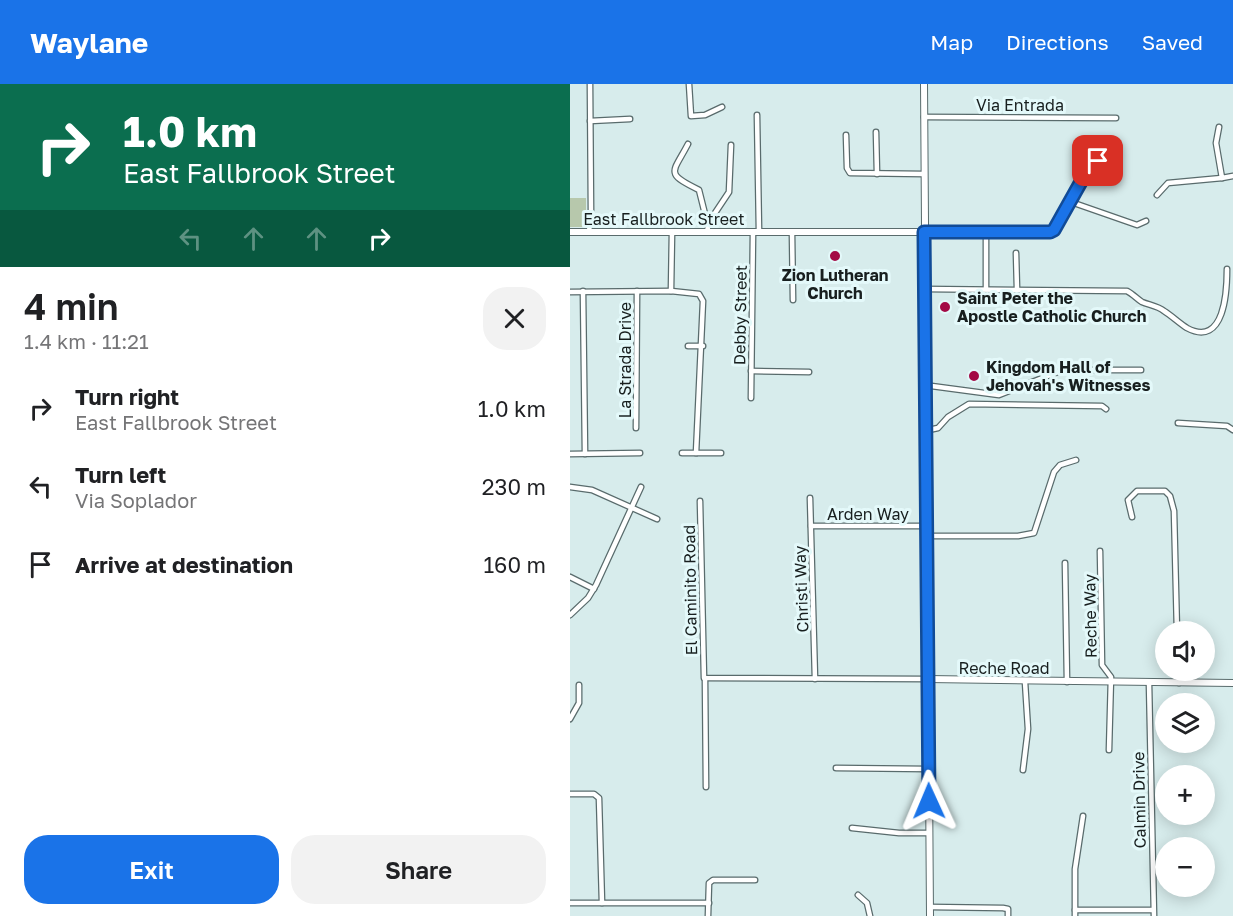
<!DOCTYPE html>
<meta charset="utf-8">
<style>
:root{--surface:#fff;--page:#f2f2f2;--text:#202124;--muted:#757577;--accent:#1a73e8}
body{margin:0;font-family:"Golos Text",sans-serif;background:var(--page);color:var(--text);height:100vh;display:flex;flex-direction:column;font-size:22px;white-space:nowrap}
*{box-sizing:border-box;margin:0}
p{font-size:20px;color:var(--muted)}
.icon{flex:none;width:33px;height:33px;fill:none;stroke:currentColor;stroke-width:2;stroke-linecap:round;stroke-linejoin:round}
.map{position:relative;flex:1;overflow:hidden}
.sheet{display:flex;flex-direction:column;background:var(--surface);width:570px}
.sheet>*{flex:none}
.top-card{background:#0b6e4f;color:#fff;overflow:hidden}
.fabs{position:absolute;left:585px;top:537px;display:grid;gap:12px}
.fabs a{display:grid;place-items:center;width:60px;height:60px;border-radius:50%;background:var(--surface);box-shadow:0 3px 15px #0003;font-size:30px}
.pin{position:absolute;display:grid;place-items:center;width:51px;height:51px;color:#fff;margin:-26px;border-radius:12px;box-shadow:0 3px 9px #0006}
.me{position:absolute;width:66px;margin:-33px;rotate:359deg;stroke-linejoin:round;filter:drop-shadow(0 0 4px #0008)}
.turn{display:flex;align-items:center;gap:21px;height:126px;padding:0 24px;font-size:27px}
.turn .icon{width:78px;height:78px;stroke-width:2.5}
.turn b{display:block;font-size:42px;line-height:51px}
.lanes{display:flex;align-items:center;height:57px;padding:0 24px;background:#0003;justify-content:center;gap:30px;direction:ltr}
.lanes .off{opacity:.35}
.round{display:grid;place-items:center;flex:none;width:63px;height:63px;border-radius:24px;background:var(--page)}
.summary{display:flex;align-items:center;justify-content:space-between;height:102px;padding:0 24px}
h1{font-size:36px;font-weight:600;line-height:45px}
.action{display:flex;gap:12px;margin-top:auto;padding:12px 24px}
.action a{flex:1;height:69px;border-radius:24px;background:var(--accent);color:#fff;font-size:24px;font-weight:600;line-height:69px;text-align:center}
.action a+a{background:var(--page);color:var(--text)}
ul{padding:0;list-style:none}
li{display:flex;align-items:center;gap:18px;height:78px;padding:0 24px}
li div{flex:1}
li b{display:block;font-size:22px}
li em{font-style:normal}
header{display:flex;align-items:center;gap:36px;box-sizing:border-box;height:84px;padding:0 30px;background:var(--accent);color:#fff}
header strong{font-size:28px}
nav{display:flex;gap:33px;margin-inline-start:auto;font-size:21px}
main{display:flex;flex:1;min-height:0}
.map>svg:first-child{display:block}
</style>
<header>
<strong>Waylane</strong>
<nav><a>Map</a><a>Directions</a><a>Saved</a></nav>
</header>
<main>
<section class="sheet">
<div class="top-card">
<div class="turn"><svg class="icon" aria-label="right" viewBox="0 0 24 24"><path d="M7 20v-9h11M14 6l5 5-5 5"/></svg><div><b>1.0 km</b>East Fallbrook Street</div></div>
<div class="lanes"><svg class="icon off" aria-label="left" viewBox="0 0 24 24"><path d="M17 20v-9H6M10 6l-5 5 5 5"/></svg><svg class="icon off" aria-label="ahead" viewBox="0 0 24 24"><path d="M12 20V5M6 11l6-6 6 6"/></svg><svg class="icon off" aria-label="ahead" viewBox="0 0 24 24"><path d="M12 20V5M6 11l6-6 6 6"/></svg><svg class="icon" aria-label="right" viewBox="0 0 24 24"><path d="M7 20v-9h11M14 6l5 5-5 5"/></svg></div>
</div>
<div class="summary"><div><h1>4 min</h1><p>1.4 km · 11:21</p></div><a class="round"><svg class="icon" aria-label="close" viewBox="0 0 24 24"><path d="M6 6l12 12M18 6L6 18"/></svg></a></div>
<ul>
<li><svg class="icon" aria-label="right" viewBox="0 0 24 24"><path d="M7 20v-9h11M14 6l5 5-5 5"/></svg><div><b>Turn right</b><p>East Fallbrook Street</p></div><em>1.0 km</em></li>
<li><svg class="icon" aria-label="left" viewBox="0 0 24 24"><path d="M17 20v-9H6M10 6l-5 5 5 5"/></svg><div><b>Turn left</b><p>Via Soplador</p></div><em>230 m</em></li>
<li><svg class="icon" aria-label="arrive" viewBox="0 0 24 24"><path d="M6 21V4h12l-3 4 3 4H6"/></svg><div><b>Arrive at destination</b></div><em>160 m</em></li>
</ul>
<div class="action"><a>Exit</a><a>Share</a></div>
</section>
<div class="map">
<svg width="663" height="832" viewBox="0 0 663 832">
<rect width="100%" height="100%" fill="#d7ecec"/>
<rect fill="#b7c8ac" x="0" y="114" width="16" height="29"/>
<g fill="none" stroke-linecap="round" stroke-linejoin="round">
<g stroke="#596b6c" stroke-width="7">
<g id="minor">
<path d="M 119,0 L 121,32 L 135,31 L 152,23"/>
<path d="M 187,31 L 189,148"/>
<path d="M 354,33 L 546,34"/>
<path d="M 20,37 L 60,35"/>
<path d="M 649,43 L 646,59 L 652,94 L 663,92"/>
<path d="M 306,48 L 307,90"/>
<path d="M 276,51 L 277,84 L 280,89 L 354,90"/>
<path d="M 118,60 C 103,89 94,89 129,106 L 135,130 L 140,136"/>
<path d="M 587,111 L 598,99 L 652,94"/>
<path d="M 501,118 L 567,141 L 576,137"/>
<path d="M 19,148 L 21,129 L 20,0"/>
<path d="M 137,148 L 139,138 L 159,108 L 161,61"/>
<path d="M 222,148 L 223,216"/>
<path d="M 354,148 L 480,148 L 484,146 L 512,96 L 528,77 L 527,65"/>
<path d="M 416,148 L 416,205"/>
<path d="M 446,169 L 447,205"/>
<path d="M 354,205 L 557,207 C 563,210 567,215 572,218 C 579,221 588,222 594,227 C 602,232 609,239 617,244 C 655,264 657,206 657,185"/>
<path d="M 13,207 L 15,370"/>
<path d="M 101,207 L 102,148"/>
<path d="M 0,208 L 101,207 L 129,210 L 133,217 L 126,369"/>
<path d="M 118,262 L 133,262"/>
<path d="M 181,287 L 239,288"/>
<path d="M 354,301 L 429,311 L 493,286 L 571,286"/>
<path d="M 181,314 L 183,148"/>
<path d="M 608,339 L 657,342 L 663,346"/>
<path d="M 66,344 L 67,207"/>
<path d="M 354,347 L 368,344 L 378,333 L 399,320 L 532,322 L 536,325"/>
<path d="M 112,369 L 151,369"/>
<path d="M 0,370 L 70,369"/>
<path d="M 0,403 L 22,406 L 87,435"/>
<path d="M 240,414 L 245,595"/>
<path d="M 130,417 L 134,594 L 358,595"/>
<path d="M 562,433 L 558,416 L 567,407 L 595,407 L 600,412 L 604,427 L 607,548"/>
<path d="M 241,442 L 355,442"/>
<path d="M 355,452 L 448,452 L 464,449 L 484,388 L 490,381 L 506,376"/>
<path d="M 530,467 L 532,581 L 541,593 L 539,666"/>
<path d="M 495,479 L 497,598"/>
<path d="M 0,493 L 24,505"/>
<path d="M 0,531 L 18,514 L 26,501 L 71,403"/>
<path d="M 608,586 L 609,599"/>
<path d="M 135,594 L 136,703"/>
<path d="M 579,599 L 584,832"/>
<path d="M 0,635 L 9,619 L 9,601"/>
<path d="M 266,684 L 358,685"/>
<path d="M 453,686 L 458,645 L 455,598"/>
<path d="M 0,710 L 24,710 L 29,714 L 32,819"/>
<path d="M 282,744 L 329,749 L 359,749"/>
<path d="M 288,811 L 297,819 L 300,832"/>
<path d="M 0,819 L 139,819"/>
<path d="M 360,823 L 433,824 L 438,825 L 438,832"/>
<path d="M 505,826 L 583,826"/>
<path d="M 138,832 L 139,799 L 143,796 L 185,796"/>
<path d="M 505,832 L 505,785 L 513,732"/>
</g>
</g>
<g stroke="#596b6c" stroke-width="8">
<g id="secondary">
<path d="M 354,0 L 360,832"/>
<path d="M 0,148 L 354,148"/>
<path d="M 358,595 L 663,599"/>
</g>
</g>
<use href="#minor" stroke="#fff" stroke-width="4.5"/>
<use href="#secondary" stroke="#fff" stroke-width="6"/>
</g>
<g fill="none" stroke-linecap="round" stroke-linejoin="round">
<g stroke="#114b97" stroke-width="15">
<path id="route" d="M 359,717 L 354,148 L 480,148 L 484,146 L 512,96 L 528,77"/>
</g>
<use href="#route" stroke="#1a73e8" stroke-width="10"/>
</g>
<g fill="#a30a45" stroke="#e4f9fa" stroke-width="2">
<circle cx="265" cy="172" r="6"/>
<circle cx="375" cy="223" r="6"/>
<circle cx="404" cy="292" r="6"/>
</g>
<g text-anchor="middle" stroke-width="6" stroke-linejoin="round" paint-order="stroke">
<g font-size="16" fill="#181f1f" stroke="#e4f9fa">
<text x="450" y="27">Via Entrada</text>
<text x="94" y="141">East Fallbrook Street</text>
<text transform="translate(170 231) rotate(-89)" y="6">Debby Street</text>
<text transform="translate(55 276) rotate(-90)" y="6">La Strada Drive</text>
<text x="298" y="436">Arden Way</text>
<text transform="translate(231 505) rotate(-92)" y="6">Christi Way</text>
<text transform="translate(120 506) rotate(-91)" y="6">El Caminito Road</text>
<text transform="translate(520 532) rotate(-91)" y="6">Reche Way</text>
<text x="434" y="590">Reche Road</text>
<text transform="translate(569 716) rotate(-91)" y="6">Calmin Drive</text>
</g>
<g font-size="16" font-weight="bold" fill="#181f1f" stroke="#e4f9fa" text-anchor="start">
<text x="265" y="197" text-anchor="middle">Zion Lutheran<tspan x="265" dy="18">Church</tspan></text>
<text x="387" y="220">Saint Peter the<tspan x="387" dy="18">Apostle Catholic Church</tspan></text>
<text x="416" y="289">Kingdom Hall of<tspan x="416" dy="18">Jehovah's Witnesses</tspan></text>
</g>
</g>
</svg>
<div class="fabs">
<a><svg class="icon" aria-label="sound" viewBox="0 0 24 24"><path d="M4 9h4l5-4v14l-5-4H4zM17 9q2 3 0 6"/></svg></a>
<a><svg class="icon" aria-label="layers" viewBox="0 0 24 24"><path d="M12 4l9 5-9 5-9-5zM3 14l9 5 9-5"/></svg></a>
<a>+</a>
<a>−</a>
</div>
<div class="pin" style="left:528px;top:77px;background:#d93025"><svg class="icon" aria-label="arrive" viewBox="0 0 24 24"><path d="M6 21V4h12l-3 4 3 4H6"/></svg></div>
<svg class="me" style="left:359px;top:717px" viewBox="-20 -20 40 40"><path d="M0-17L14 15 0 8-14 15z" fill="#1a73e8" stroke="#fff" stroke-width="4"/></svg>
</div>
</main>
